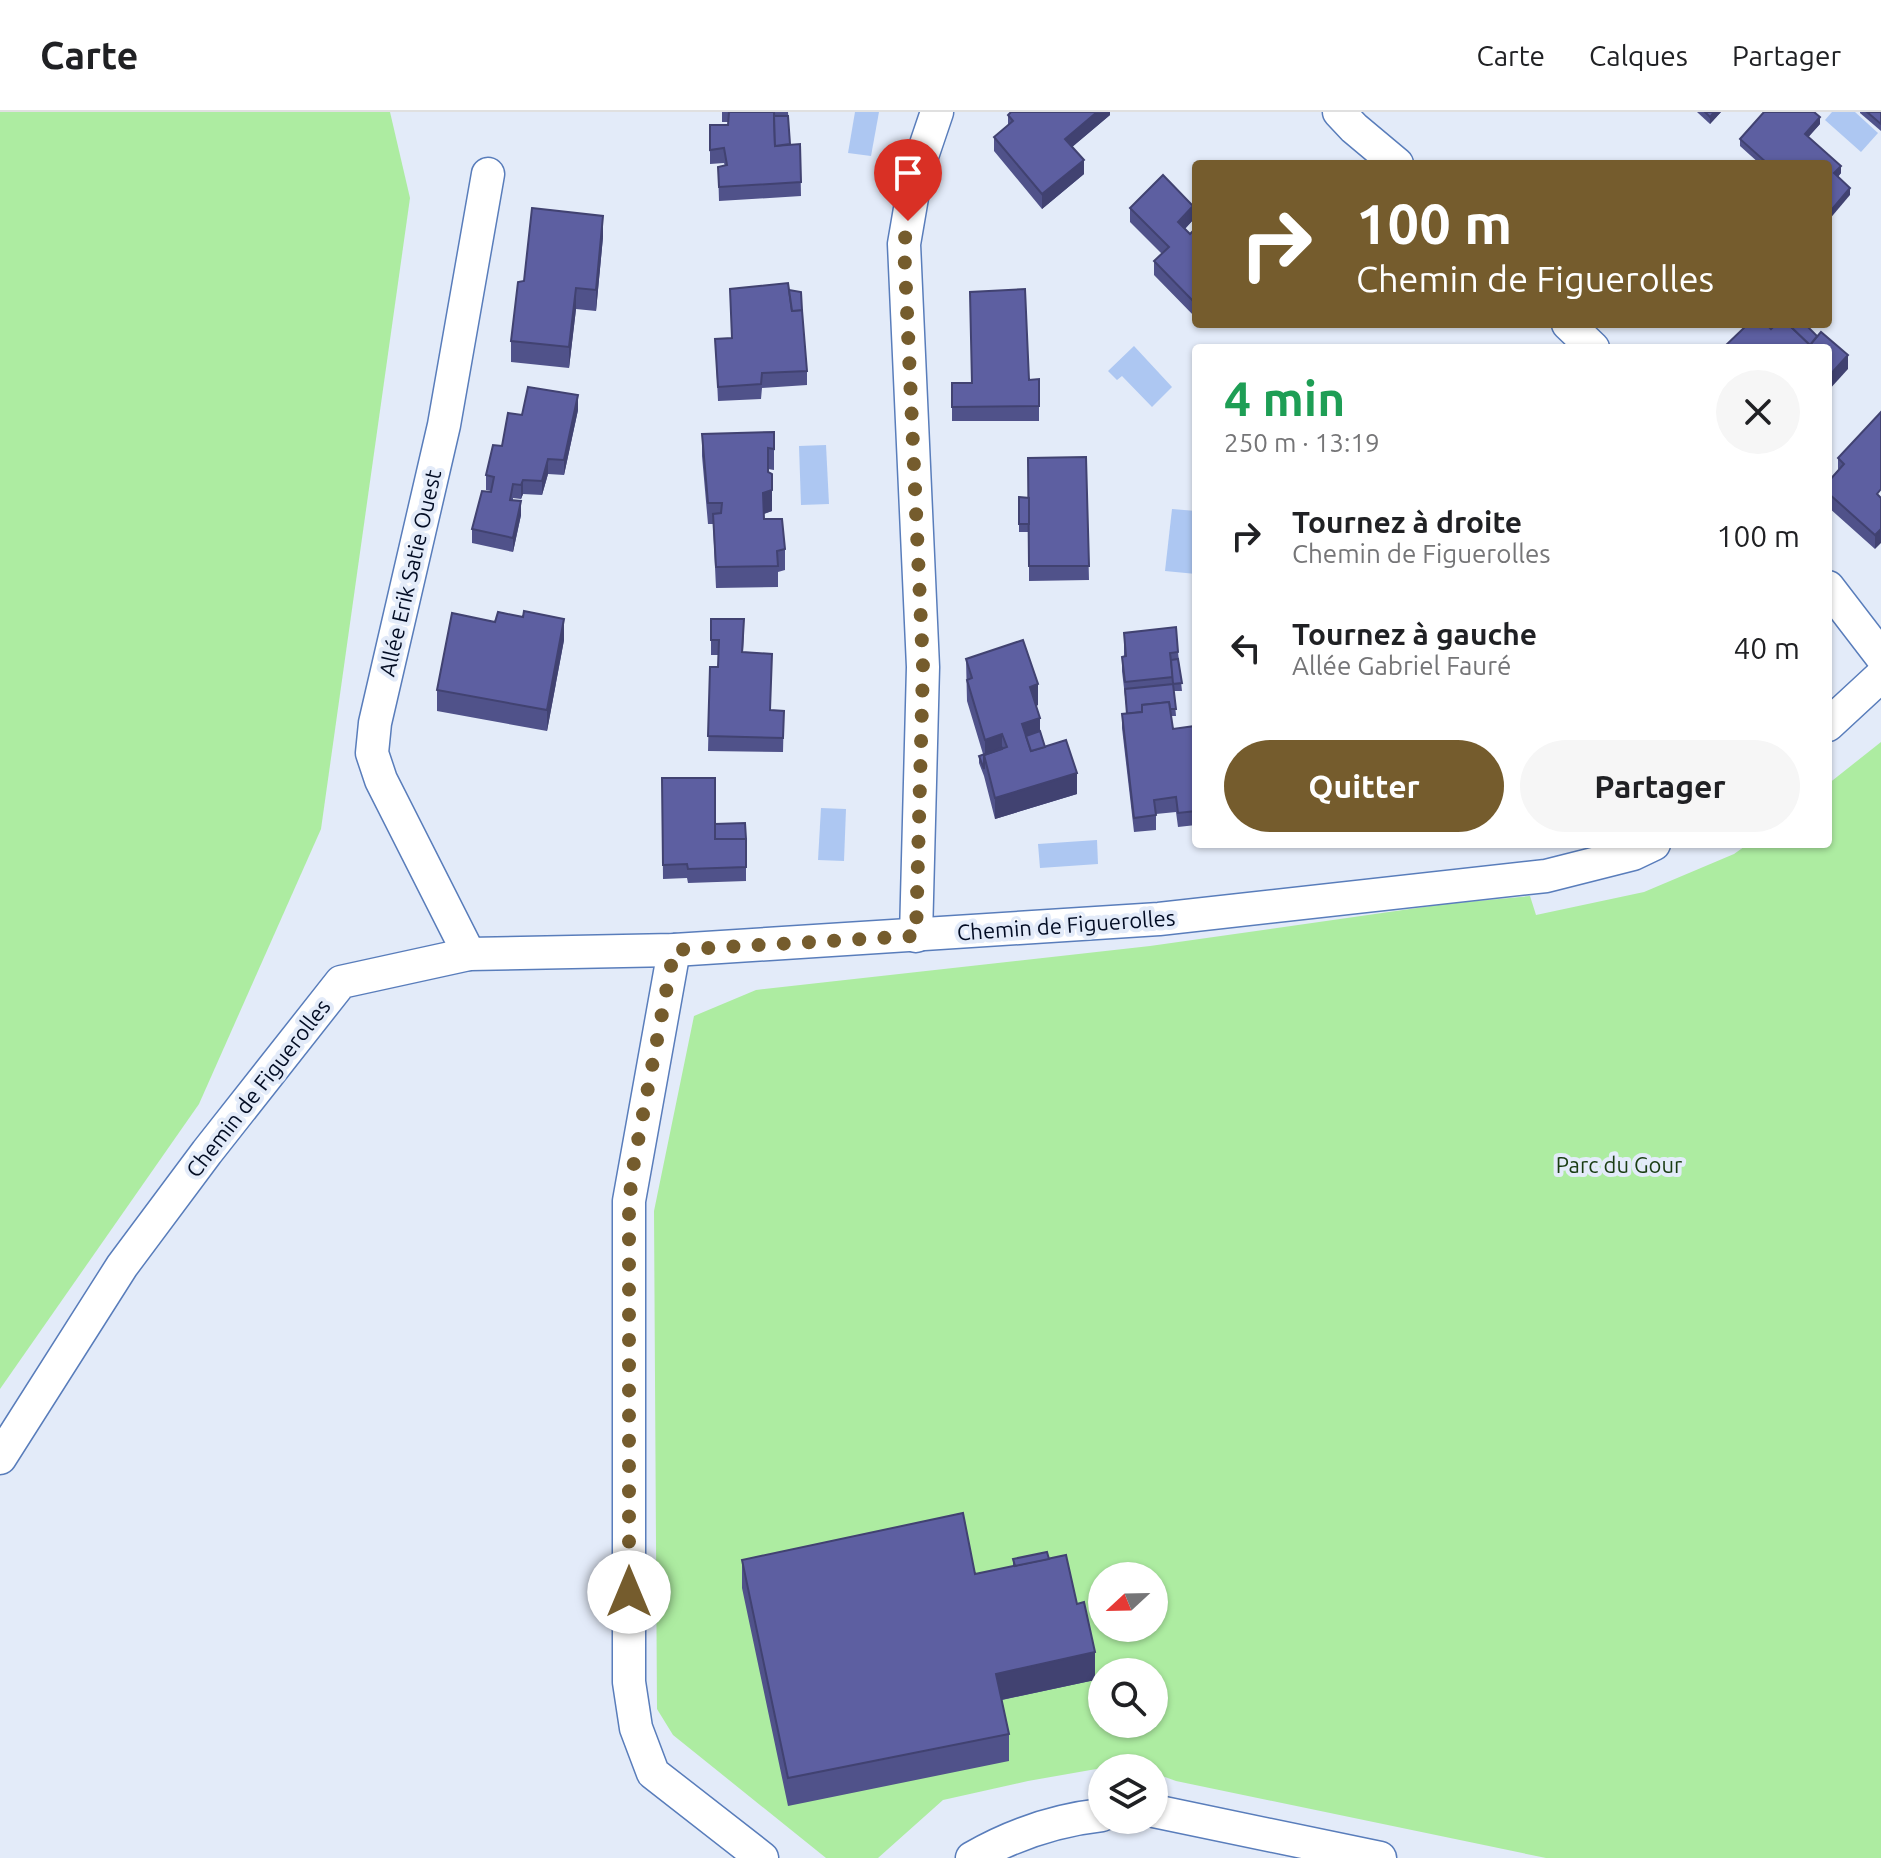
<!DOCTYPE html>
<html lang="fr">
<meta charset="utf-8">
<style>
:root{--surface:#fff;--page:#f6f6f6;--text:#202124;--muted:#757577;--line:#e0e0e0;--accent:#755c2d}
body{margin:0;font-family:Ubuntu,sans-serif;background:var(--page);color:var(--text);height:100vh;display:flex;flex-direction:column;font-size:30px;white-space:nowrap}
*{box-sizing:border-box;margin:0}
p{font-size:26px;color:var(--muted)}
.icon{flex:none;width:44px;height:44px;fill:none;stroke:currentColor;stroke-width:2;stroke-linecap:round;stroke-linejoin:round}
.map{position:relative;flex:1;overflow:hidden}
.drawer{position:absolute;left:1192px;top:232px;width:640px;height:504px;display:flex;flex-direction:column;background:var(--surface);border-radius:8px;box-shadow:0 2px 6px #0004}
.drawer>*{flex:none}
.hud{position:absolute;left:1192px;top:48px;width:640px;height:168px;border-radius:8px;box-shadow:0 2px 6px #0004;background:#755c2d;color:#fff;overflow:hidden}
.needle{width:52px;rotate:248deg}
.tools{position:absolute;left:1088px;top:1450px;display:grid;gap:16px}
.tools a{display:grid;place-items:center;width:80px;height:80px;border-radius:50%;background:var(--surface);box-shadow:0 2px 6px #0004;font-size:40px}
.pin{position:absolute;display:grid;place-items:center;width:68px;height:68px;color:#fff;margin:-82px -34px;border-radius:50% 50% 50% 0;rotate:-45deg;box-shadow:0 0 8px #0007}
.pin .icon{rotate:45deg}
.me{position:absolute;width:88px;margin:-44px;rotate:0deg;stroke-linejoin:round;filter:drop-shadow(0 0 6px #0008)}
.turn{display:flex;align-items:center;gap:28px;height:168px;padding:0 32px;font-size:36px}
.turn .icon{width:104px;height:104px;stroke-width:2.5}
.turn b{display:block;font-size:56px;line-height:68px}
.round{display:grid;place-items:center;flex:none;width:84px;height:84px;border-radius:42px;background:var(--page)}
.summary{display:flex;align-items:center;justify-content:space-between;height:136px;padding:0 32px}
h1{font-size:48px;font-weight:700;line-height:60px;color:#1e9e55}
.primary-button{display:flex;gap:16px;margin-top:auto;padding:16px 32px}
.primary-button a{flex:1;height:92px;border-radius:48px;background:var(--accent);color:#fff;font-size:32px;font-weight:700;line-height:92px;text-align:center}
.primary-button a+a{background:var(--page);color:var(--text)}
ul{padding:0;list-style:none}
li{display:flex;align-items:center;gap:24px;height:112px;padding:0 32px}
li div{flex:1}
li b{display:block;font-size:30px}
li em{font-style:normal}
header{display:flex;align-items:center;gap:48px;box-sizing:border-box;height:112px;padding:0 40px;background:var(--surface);border-bottom:2px solid var(--line)}
header strong{font-size:38px}
nav{display:flex;gap:44px;margin-inline-start:auto;font-size:28px}
.map>svg:first-child{display:block}
</style>
<header>
<strong>Carte</strong>
<nav><a>Carte</a><a>Calques</a><a>Partager</a></nav>
</header>
<div class="map">
<svg width="1881" height="1746" viewBox="0 0 1881 1746">
<rect width="100%" height="100%" fill="#e3ebf9"/>
<g fill="#adeca1" fill-rule="evenodd">
<path d="M 0,0 L 390,0 L 410,86 L 321,717 L 199,992 L 0,1277 Z"/>
<path d="M 1881,630 L 1881,1746 L 1546,1746 L 1176,1669 L 1154,1661 L 1154,1656 L 1132,1653 L 1102,1656 L 1028,1669 L 943,1688 L 878,1746 L 826,1746 L 673,1623 L 657,1597 L 654,1099 L 694,904 L 756,878 L 1150,834 L 1445,792 L 1530,784 L 1536,803 L 1644,780 L 1734,742 L 1748,732 L 1828,732 L 1828,672 ZM 1102,1464 L 1154,1464 L 1154,1516 L 1102,1516 ZM 1102,1560 L 1154,1560 L 1154,1612 L 1102,1612 Z"/>
</g>
<g fill="#adc7f2">
<path d="M 855,0 L 879,0 L 871,44 L 848,41 Z"/>
<path d="M 1832,0 L 1855,0 L 1878,21 L 1861,40 L 1825,8 Z"/>
<path d="M 1134,234 L 1172,275 L 1152,295 L 1122,264 L 1117,268 L 1108,259 Z"/>
<path d="M 826,333 L 829,392 L 801,393 L 799,334 Z"/>
<path d="M 1172,397 L 1196,399 L 1196,462 L 1165,459 Z"/>
<path d="M 821,696 L 846,697 L 844,749 L 818,748 Z"/>
<path d="M 1097,728 L 1098,752 L 1040,756 L 1038,732 Z"/>
</g>
<g fill="none" stroke-linecap="round" stroke-linejoin="round">
<g stroke="#597dbb" stroke-width="35">
<g id="minor">
<path d="M 1339,0 L 1354,16 L 1397,52"/>
<path d="M 1568,212 L 1593,236"/>
<path d="M 1828,475 L 1881,544"/>
<path d="M 1828,613 L 1881,564"/>
<path d="M 916,824 L 923,555 L 904,132 L 916,62 L 937,0"/>
<path d="M 674,838 L 629,1089 L 629,1570 L 636,1616 L 653,1661 L 762,1746"/>
<path d="M 469,842 L 381,668 L 372,641 L 375,611 L 444,313 L 488,62"/>
<path d="M 0,1346 L 122,1154 L 207,1040 L 341,870 L 469,842 L 674,838 L 1159,807 L 1546,764 L 1633,742 L 1654,732"/>
<path d="M 1154,1699 L 1380,1746"/>
<path d="M 972,1746 C 1012,1723 1056,1708 1102,1703"/>
</g>
</g>
<use href="#minor" stroke="#fff" stroke-width="32"/>
</g>
<g fill="#50528a">
<path d="M 722,0 L 788,0 L 790,32 L 800,32 L 801,84 L 719,89 L 718,55 L 725,54 L 724,51 L 710,52 L 710,13 L 728,13 L 728,10 L 722,10 Z"/>
<path d="M 1110,0 L 1110,3 L 1072,35 L 1084,62 L 1042,97 L 994,39 L 994,25 L 1008,13 L 1008,3 Z"/>
<path d="M 1697,0 L 1721,0 L 1710,12 Z"/>
<path d="M 1860,0 L 1881,0 L 1881,19 L 1860,1 Z"/>
<path d="M 1820,12 L 1808,25 L 1841,61 L 1838,65 L 1850,83 L 1828,52 L 1760,52 L 1740,34 L 1740,27 Z"/>
<path d="M 1130,96 L 1193,108 L 1185,117 L 1190,122 L 1196,116 L 1196,206 L 1154,163 L 1154,149 L 1162,142 L 1130,110 Z"/>
<path d="M 603,125 L 596,199 L 576,197 L 569,256 L 511,250 L 511,229 L 524,169 Z"/>
<path d="M 715,227 L 807,259 L 807,273 L 762,276 L 761,287 L 718,289 Z"/>
<path d="M 1039,267 L 1039,309 L 952,309 L 952,271 L 972,271 Z"/>
<path d="M 578,298 L 564,363 L 548,362 L 542,383 L 523,382 L 521,387 L 513,386 L 513,388 L 521,403 L 513,440 L 472,431 L 472,417 L 491,379 L 486,378 L 486,363 L 502,334 Z"/>
<path d="M 1881,300 L 1875,437 L 1828,395 L 1828,370 L 1838,358 L 1838,346 Z"/>
<path d="M 702,322 L 774,337 L 774,358 L 768,357 L 772,399 L 764,402 L 764,407 L 785,437 L 785,458 L 778,460 L 778,475 L 716,476 L 713,412 L 708,412 L 702,344 Z"/>
<path d="M 1086,345 L 1089,468 L 1029,469 L 1029,420 L 1019,420 L 1019,385 L 1028,386 Z"/>
<path d="M 711,507 L 744,522 L 743,540 L 771,598 L 784,599 L 783,640 L 708,639 L 710,555 L 718,555 L 719,543 L 711,543 Z"/>
<path d="M 495,510 L 564,528 L 547,619 L 437,599 L 437,578 Z"/>
<path d="M 1124,521 L 1178,540 L 1182,579 L 1174,579 L 1176,604 L 1171,604 L 1173,617 L 1196,625 L 1196,713 L 1178,715 L 1176,700 L 1156,702 L 1156,718 L 1134,720 L 1122,616 L 1122,602 L 1127,602 L 1122,559 L 1122,545 L 1124,545 Z"/>
<path d="M 966,547 L 1038,593 L 1036,594 L 1040,619 L 1045,635 L 1077,682 L 995,707 L 984,664 L 979,651 L 979,644 L 983,642 L 967,589 Z"/>
<path d="M 662,666 L 715,712 L 746,727 L 746,769 L 688,771 L 687,766 L 663,767 Z"/>
<path d="M 1013,1447 L 1049,1447 L 1077,1492 L 1095,1568 L 1002,1588 L 1009,1622 L 1009,1649 L 788,1694 L 742,1476 L 742,1448 L 975,1462 L 1013,1454 Z"/>
</g>
<g fill="#414271">
<path d="M 1097,0 L 1110,0 L 1110,3 L 1065,41 L 1065,27 Z"/>
<path d="M 1714,0 L 1721,0 L 1710,12 L 1710,5 Z"/>
<path d="M 1820,5 L 1820,12 L 1805,29 L 1805,22 Z"/>
<path d="M 1084,48 L 1084,62 L 1042,97 L 1042,82 Z"/>
<path d="M 1841,54 L 1841,61 L 1834,69 L 1834,61 Z"/>
<path d="M 1850,76 L 1850,83 L 1828,109 L 1828,102 Z"/>
<path d="M 1193,94 L 1193,108 L 1178,124 L 1178,110 Z"/>
<path d="M 603,104 L 603,125 L 596,199 L 596,178 Z"/>
<path d="M 576,176 L 576,197 L 569,256 L 569,235 Z"/>
<path d="M 1848,243 L 1848,257 L 1828,279 L 1828,265 Z"/>
<path d="M 578,283 L 578,298 L 564,363 L 564,348 Z"/>
<path d="M 548,347 L 548,362 L 542,383 L 542,369 Z"/>
<path d="M 523,368 L 523,382 L 521,387 L 521,373 Z"/>
<path d="M 772,378 L 772,399 L 763,402 L 763,381 Z"/>
<path d="M 521,389 L 521,403 L 513,440 L 513,426 Z"/>
<path d="M 1881,417 L 1881,431 L 1875,437 L 1875,423 Z"/>
<path d="M 564,507 L 564,528 L 547,619 L 547,598 Z"/>
<path d="M 1038,572 L 1038,593 L 1030,596 L 1030,575 Z"/>
<path d="M 1040,606 L 1040,627 L 1024,632 L 1022,612 Z"/>
<path d="M 1002,622 L 1002,643 L 985,649 L 985,628 Z"/>
<path d="M 1077,661 L 1077,682 L 995,707 L 995,686 Z"/>
<path d="M 1095,1540 L 1095,1568 L 996,1589 L 996,1562 Z"/>
</g>
<g fill="#5d5fa1" stroke="#414271" stroke-width="2">
<path d="M 729,0 L 774,0 L 775,34 L 800,32 L 801,70 L 719,75 L 718,55 L 727,53 L 724,36 L 710,38 L 710,13 L 728,13 Z"/>
<path d="M 1011,0 L 1097,0 L 1065,27 L 1084,48 L 1042,82 L 994,25 L 1013,9 L 1008,3 Z"/>
<path d="M 1705,0 L 1714,0 L 1710,5 Z"/>
<path d="M 1764,0 L 1814,0 L 1820,5 L 1805,22 L 1841,54 L 1834,61 L 1850,76 L 1828,102 L 1828,52 L 1768,52 L 1740,27 Z"/>
<path d="M 1867,0 L 1881,0 L 1881,12 Z"/>
<path d="M 774,4 L 788,4 L 790,32 L 775,34 Z"/>
<path d="M 1163,63 L 1193,94 L 1178,110 L 1190,122 L 1196,116 L 1196,192 L 1154,149 L 1169,135 L 1130,96 Z"/>
<path d="M 532,96 L 603,104 L 596,178 L 576,176 L 569,235 L 511,229 L 518,170 L 524,169 Z"/>
<path d="M 788,171 L 792,199 L 802,198 L 807,259 L 762,261 L 761,272 L 718,275 L 715,227 L 732,226 L 730,177 Z"/>
<path d="M 1025,177 L 1029,268 L 1039,267 L 1039,294 L 952,295 L 952,271 L 972,271 L 970,180 Z"/>
<path d="M 789,178 L 801,180 L 802,198 L 792,199 Z"/>
<path d="M 1748,212 L 1766,212 L 1771,217 L 1776,212 L 1788,212 L 1810,233 L 1821,220 L 1848,243 L 1828,265 L 1828,236 L 1723,236 Z"/>
<path d="M 1788,212 L 1805,212 L 1817,224 L 1810,233 Z"/>
<path d="M 528,275 L 578,283 L 564,348 L 548,347 L 542,369 L 523,368 L 521,373 L 513,372 L 510,388 L 521,389 L 513,426 L 472,417 L 482,379 L 491,380 L 494,365 L 486,363 L 493,333 L 502,334 L 508,301 L 522,303 Z"/>
<path d="M 1881,300 L 1881,377 L 1877,382 L 1881,386 L 1881,417 L 1875,423 L 1828,381 L 1828,370 L 1844,352 L 1838,346 Z"/>
<path d="M 774,320 L 774,337 L 768,336 L 768,360 L 772,362 L 772,378 L 763,381 L 764,407 L 782,407 L 785,437 L 777,439 L 778,454 L 716,455 L 713,402 L 721,401 L 722,391 L 708,391 L 702,322 Z"/>
<path d="M 1086,345 L 1089,454 L 1029,454 L 1028,346 Z"/>
<path d="M 1019,385 L 1029,386 L 1029,412 L 1019,412 Z"/>
<path d="M 524,499 L 564,507 L 547,598 L 437,578 L 452,501 L 495,510 L 498,500 L 523,505 Z"/>
<path d="M 711,507 L 744,507 L 742,540 L 772,542 L 770,598 L 784,599 L 783,626 L 708,624 L 710,555 L 718,555 L 719,528 L 711,528 Z"/>
<path d="M 1176,515 L 1178,540 L 1170,541 L 1173,565 L 1125,570 L 1122,545 L 1126,544 L 1124,521 Z"/>
<path d="M 1023,528 L 1038,572 L 1030,575 L 1040,606 L 1022,612 L 1031,639 L 1066,628 L 1077,661 L 995,686 L 984,643 L 1007,635 L 1002,622 L 985,628 L 967,568 L 972,566 L 966,547 Z"/>
<path d="M 1178,547 L 1182,571 L 1173,572 L 1176,597 L 1170,597 L 1169,590 L 1142,593 L 1142,600 L 1127,602 L 1125,577 L 1173,572 L 1171,548 Z"/>
<path d="M 1169,590 L 1173,617 L 1195,614 L 1196,699 L 1178,701 L 1176,685 L 1154,688 L 1156,703 L 1134,706 L 1122,602 L 1142,600 L 1142,593 Z"/>
<path d="M 1040,619 L 1045,635 L 1031,639 L 1026,624 Z"/>
<path d="M 1002,636 L 1002,637 L 984,643 L 984,657 L 979,644 Z"/>
<path d="M 662,666 L 715,666 L 715,727 L 746,727 L 746,755 L 688,757 L 687,752 L 663,753 Z"/>
<path d="M 745,711 L 746,727 L 715,727 L 715,712 Z"/>
<path d="M 963,1401 L 975,1462 L 1066,1443 L 1077,1492 L 1084,1490 L 1095,1540 L 996,1562 L 1009,1622 L 788,1666 L 742,1448 Z"/>
<path d="M 1047,1440 L 1049,1447 L 1015,1454 L 1013,1447 Z"/>
</g>
<g fill="none" stroke-linecap="round" stroke-linejoin="round">
<path stroke="#755c2d" stroke-width="14" stroke-dasharray="0 25.2" d="M 629,1480 L 629,1089 L 634,1050 L 674,838 L 916,824 L 923,555 L 904,132 L 908,109"/>
</g>
<g text-anchor="middle" stroke-width="8" stroke-linejoin="round" paint-order="stroke">
<g font-size="22" fill="#020c23" stroke="#e3ebf9">
<text transform="translate(410 461) rotate(-77)" y="8">Allée Erik Satie Ouest</text>
<text transform="translate(1066 813) rotate(-4)" y="8">Chemin de Figuerolles</text>
<text transform="translate(258 976) rotate(-52)" y="8">Chemin de Figuerolles</text>
</g>
<g font-size="22" fill="#193c12" stroke="#e3ebf9">
<text x="1619" y="1061">Parc du Gour</text>
</g>
</g>
</svg>
<div class="tools">
<a><svg class="needle" viewBox="-14 -14 28 28"><path d="M0-13l5 13h-10z" fill="#e53935"/><path d="M0 13l5-13h-10z" fill="#757577"/></svg></a>
<a><svg class="icon" aria-label="search" viewBox="0 0 24 24"><circle cx="10" cy="10" r="6"/><path d="M15 15l6 6"/></svg></a>
<a><svg class="icon" aria-label="layers" viewBox="0 0 24 24"><path d="M12 4l9 5-9 5-9-5zM3 14l9 5 9-5"/></svg></a>
</div>
<div class="pin" style="left:908px;top:109px;background:#d93025"><svg class="icon" aria-label="arrive" viewBox="0 0 24 24"><path d="M6 21V4h12l-3 4 3 4H6"/></svg></div>
<svg class="me" style="left:629px;top:1480px" viewBox="-20 -20 40 40"><circle r="19" fill="#fff"/><path d="M0-13L10 11 0 6-10 11z" fill="#755c2d"/></svg>
<div class="hud">
<div class="turn"><svg class="icon" aria-label="right" viewBox="0 0 24 24"><path d="M7 20v-9h11M14 6l5 5-5 5"/></svg><div><b>100 m</b>Chemin de Figuerolles</div></div>
</div>
<section class="drawer">
<div class="summary"><div><h1>4 min</h1><p>250 m · 13:19</p></div><a class="round"><svg class="icon" aria-label="close" viewBox="0 0 24 24"><path d="M6 6l12 12M18 6L6 18"/></svg></a></div>
<ul>
<li><svg class="icon" aria-label="right" viewBox="0 0 24 24"><path d="M7 20v-9h11M14 6l5 5-5 5"/></svg><div><b>Tournez à droite</b><p>Chemin de Figuerolles</p></div><em>100 m</em></li>
<li><svg class="icon" aria-label="left" viewBox="0 0 24 24"><path d="M17 20v-9H6M10 6l-5 5 5 5"/></svg><div><b>Tournez à gauche</b><p>Allée Gabriel Fauré</p></div><em>40 m</em></li>
</ul>
<div class="primary-button"><a>Quitter</a><a>Partager</a></div>
</section>
</div>
